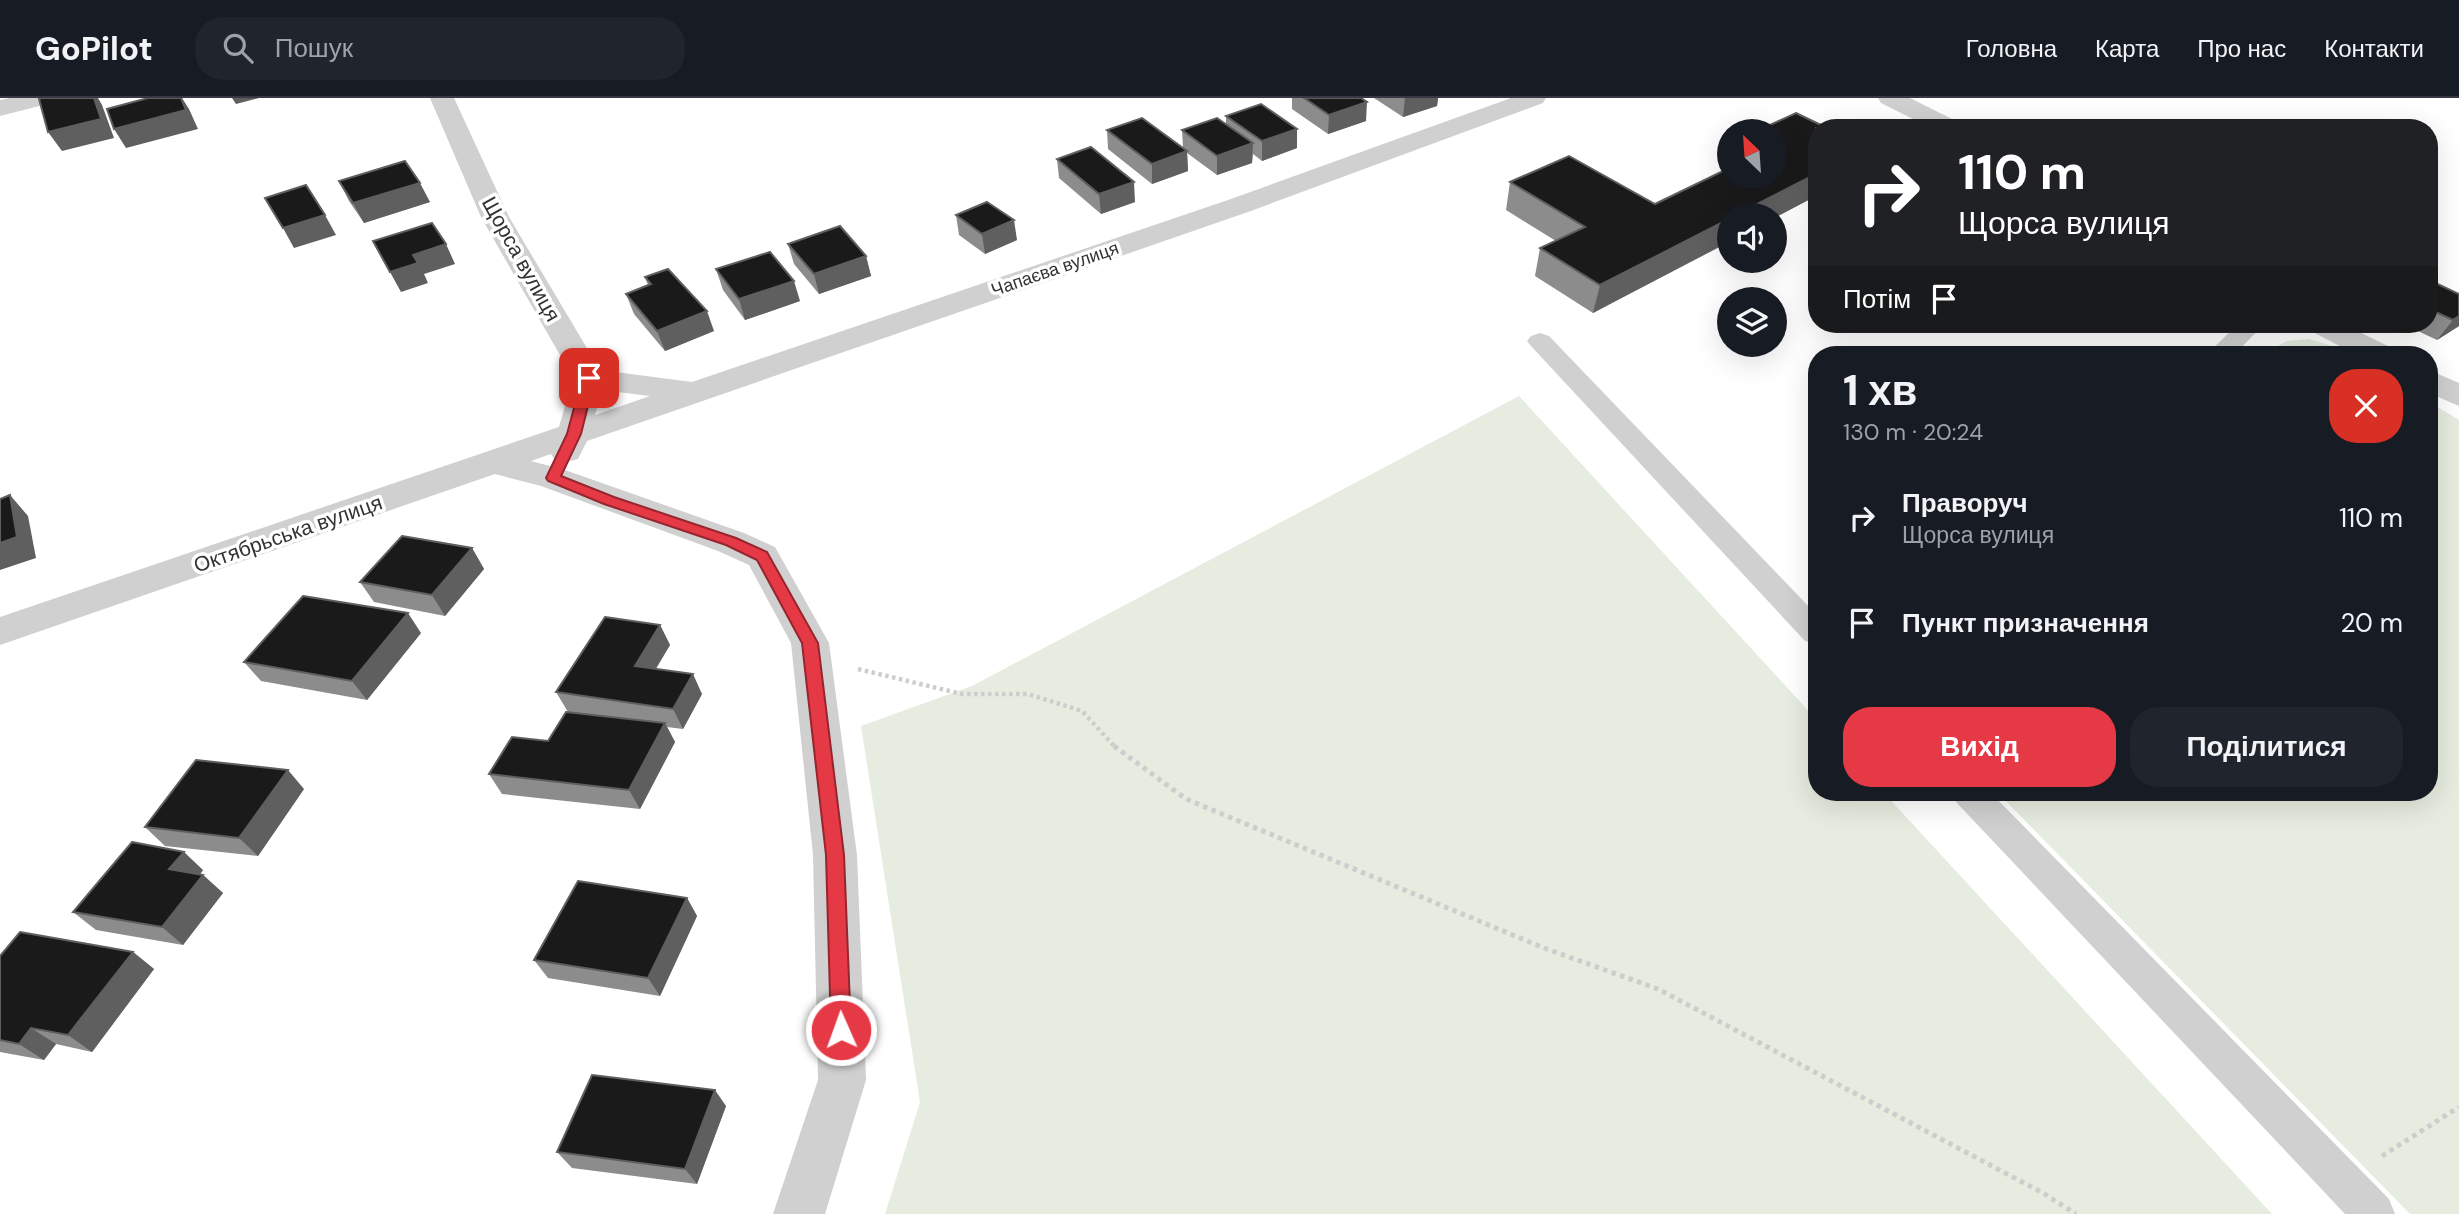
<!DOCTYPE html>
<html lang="uk">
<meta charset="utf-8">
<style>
:root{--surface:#171b24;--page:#20242c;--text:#f1f3f6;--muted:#9ea1a6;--line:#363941;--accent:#e63946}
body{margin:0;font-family:"DM Sans",sans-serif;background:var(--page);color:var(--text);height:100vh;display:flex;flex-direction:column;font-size:26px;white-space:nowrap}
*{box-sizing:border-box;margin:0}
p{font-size:23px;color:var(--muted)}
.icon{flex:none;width:38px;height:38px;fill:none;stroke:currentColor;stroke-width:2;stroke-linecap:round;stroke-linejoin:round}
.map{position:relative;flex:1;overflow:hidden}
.sheet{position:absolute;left:1808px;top:248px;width:630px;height:455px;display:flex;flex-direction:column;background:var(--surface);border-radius:28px;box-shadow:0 7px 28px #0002}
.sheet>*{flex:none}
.banner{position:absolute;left:1808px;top:21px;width:630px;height:214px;border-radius:28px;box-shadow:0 7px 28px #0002;background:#202124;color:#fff;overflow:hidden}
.needle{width:46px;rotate:335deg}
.buttons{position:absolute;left:1717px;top:21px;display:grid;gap:14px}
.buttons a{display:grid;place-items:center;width:70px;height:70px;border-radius:50%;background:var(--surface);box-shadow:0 7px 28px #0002;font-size:35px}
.pin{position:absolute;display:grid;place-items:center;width:60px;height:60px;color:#fff;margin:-30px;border-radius:14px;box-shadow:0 4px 10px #0006}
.me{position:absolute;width:77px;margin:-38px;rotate:358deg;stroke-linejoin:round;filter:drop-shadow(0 0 5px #0008)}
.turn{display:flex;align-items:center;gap:24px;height:147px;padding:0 35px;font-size:32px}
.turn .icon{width:91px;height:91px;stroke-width:2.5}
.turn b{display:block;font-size:49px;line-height:60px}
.then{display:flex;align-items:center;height:66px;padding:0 35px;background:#0003;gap:14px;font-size:26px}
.round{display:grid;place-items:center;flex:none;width:74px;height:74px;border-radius:28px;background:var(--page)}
.headline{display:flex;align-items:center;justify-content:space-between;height:119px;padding:0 35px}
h1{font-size:42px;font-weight:800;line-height:52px}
.button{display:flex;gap:14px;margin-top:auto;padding:14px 35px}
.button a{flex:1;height:80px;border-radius:28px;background:var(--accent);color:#fff;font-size:28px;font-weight:800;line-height:80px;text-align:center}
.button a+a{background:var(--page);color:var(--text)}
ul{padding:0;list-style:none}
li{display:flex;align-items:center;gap:21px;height:105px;padding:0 35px}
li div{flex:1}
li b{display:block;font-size:26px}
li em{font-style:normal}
header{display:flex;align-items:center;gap:42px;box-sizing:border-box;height:98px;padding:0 35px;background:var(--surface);border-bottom:2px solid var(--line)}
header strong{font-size:33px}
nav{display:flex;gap:38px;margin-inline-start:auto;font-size:24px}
.search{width:490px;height:63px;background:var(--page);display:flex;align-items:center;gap:18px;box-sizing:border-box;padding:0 24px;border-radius:28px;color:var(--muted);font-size:26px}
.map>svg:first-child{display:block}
</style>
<header>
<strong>GoPilot</strong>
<div class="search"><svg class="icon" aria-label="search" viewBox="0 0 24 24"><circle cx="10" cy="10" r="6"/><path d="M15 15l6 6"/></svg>Пошук</div>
<nav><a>Головна</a><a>Карта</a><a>Про нас</a><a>Контакти</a></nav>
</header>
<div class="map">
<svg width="2459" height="1116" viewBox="0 0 2459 1116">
<rect width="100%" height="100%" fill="#fff"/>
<g fill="#e6ecdf">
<path d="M 2309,241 L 2332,248 L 2348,257 L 2261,257 L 2287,243 Z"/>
<path d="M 1519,298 L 1816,621 L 1816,695 L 1884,695 L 2272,1116 L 885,1116 L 920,1004 L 861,628 L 972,588 Z"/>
<path d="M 2429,304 L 2459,322 L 2459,1116 L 2410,1116 L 1998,695 L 2429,695 Z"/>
</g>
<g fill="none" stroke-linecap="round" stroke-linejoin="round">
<path stroke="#cdcdcd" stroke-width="4.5" stroke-dasharray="3.5 3.5" stroke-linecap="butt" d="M 858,571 L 962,596 L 1028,596 L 1082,613 L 1116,650"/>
<g stroke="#cdcdcd" stroke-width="5" stroke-dasharray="4.5 4.5" stroke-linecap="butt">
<path d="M 1114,648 L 1186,701 L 1544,850 L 1658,891 L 2043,1095 L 2076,1116"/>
<path d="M 2382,1058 L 2459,1009"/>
</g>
<g fill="#d0d0d0" fill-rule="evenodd">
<path d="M 2238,226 L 2264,226 L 2234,257 L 2206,257 Z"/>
<path d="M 1540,235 L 1549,238 L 1816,516 L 1816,546 L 1805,543 L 1531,248 L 1527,243 L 1531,238 Z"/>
<path d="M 1952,695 L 1991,695 L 2389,1101 L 2395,1116 L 2345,1116 L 1957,705 Z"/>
</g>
<g fill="#d0d0d0" fill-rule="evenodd">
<path d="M 10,0 L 54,0 L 51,5 L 0,18 L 0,2 Z"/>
<path d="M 430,0 L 454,0 L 509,119 L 600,272 L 692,284 L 1228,102 L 1511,0 L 1546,0 L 1543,5 L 1248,114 L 587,343 L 578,361 L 566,364 L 554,361 L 551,356 L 531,363 L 565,372 L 744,435 L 775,449 L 829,545 L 857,757 L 866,982 L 825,1116 L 773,1116 L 818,982 L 813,757 L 791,545 L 749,467 L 718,453 L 541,388 L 495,376 L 0,547 L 0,519 L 559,329 L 573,280 L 481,119 ZM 602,292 L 650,298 L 595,317 Z"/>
<path d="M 1878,0 L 1910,0 L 1960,25 L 1964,30 L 1931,30 L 1881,5 Z"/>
<path d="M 2305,226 L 2343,226 L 2392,250 L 2397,257 L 2357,257 L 2309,232 Z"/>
<path d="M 2429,272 L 2459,285 L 2459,308 L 2429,295 Z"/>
</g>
</g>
<g fill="#8c8c8c">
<path d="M 1292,0 L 1361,0 L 1366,23 L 1328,36 L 1292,11 Z"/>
<path d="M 1374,0 L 1438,0 L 1437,8 L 1403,19 Z"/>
<path d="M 1226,18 L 1297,31 L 1297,50 L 1262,63 L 1253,56 L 1252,65 L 1217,77 L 1187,55 L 1188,73 L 1152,86 L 1108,51 L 1107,32 L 1183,50 L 1182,32 L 1226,26 Z"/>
<path d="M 1816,30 L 1816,98 L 1774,120 L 1774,117 L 1593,215 L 1535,178 L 1540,150 L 1556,143 L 1506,112 L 1510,84 L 1655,106 Z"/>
<path d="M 1057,61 L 1135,104 L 1101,116 L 1059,80 Z"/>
<path d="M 339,83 L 430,104 L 364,125 L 349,103 Z"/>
<path d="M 956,117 L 1017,142 L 985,156 L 959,137 Z"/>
<path d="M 788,146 L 866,158 L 871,178 L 819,196 L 794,166 Z"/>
<path d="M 716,171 L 800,203 L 745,222 L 723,192 Z"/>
<path d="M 645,179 L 714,233 L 665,253 L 634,216 L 626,196 L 648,187 Z"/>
<path d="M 2429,182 L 2459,228 L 2437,242 L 2403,226 L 2429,226 Z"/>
<path d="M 472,450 L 484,471 L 445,518 L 374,504 L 360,484 Z"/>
<path d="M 660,527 L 670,547 L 656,571 L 702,596 L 683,631 L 667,629 L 675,644 L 640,711 L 502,696 L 489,676 L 548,643 L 568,614 L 556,594 Z"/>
<path d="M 421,535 L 367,602 L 261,583 L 244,564 Z"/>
<path d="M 304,691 L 258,758 L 165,748 L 145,729 Z"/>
<path d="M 203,772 L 200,776 L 203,777 L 223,795 L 183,847 L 96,832 L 73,814 Z"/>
<path d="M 687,800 L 697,818 L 660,898 L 548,880 L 534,862 Z"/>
<path d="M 133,854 L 154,871 L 92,954 L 56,946 L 44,962 L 0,954 L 0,858 Z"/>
<path d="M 726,1008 L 697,1086 L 572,1070 L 557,1054 Z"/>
</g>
<g fill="#5f5f5f">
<path d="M 94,0 L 98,0 L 102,7 L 114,40 L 62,53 L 48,34 Z"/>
<path d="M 181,0 L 182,0 L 189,11 L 198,31 L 126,50 L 114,31 Z"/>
<path d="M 232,0 L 259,0 L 236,6 Z"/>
<path d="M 1405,0 L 1438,0 L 1437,8 L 1403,19 Z"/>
<path d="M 1367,4 L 1366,23 L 1328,36 L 1329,17 Z"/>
<path d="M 1297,31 L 1297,50 L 1262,63 L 1262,43 Z"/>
<path d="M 1253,45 L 1252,65 L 1217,77 L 1217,58 Z"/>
<path d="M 1187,53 L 1188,73 L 1152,86 L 1152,66 Z"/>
<path d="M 1816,76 L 1816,98 L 1774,120 L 1774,117 L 1736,117 Z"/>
<path d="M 1134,84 L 1135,104 L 1101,116 L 1099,96 Z"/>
<path d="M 420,85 L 430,104 L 364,125 L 353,105 Z"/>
<path d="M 325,117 L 336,137 L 294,150 L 283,130 Z"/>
<path d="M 1729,121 L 1729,144 L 1593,215 L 1600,187 Z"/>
<path d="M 1014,122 L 1017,142 L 985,156 L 982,136 Z"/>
<path d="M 446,146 L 455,166 L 424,176 L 428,185 L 401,194 L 390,174 L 413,157 Z"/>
<path d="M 866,158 L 871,178 L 819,196 L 814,176 Z"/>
<path d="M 794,183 L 800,203 L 745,222 L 739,201 Z"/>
<path d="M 707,213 L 714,233 L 665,253 L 657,233 Z"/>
<path d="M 2459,218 L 2459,228 L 2437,242 L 2453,222 Z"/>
<path d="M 10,397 L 28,418 L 36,460 L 0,472 L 0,445 Z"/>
<path d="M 472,450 L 484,471 L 445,518 L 432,497 Z"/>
<path d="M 408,515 L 421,535 L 367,602 L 352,583 Z"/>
<path d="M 660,527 L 670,547 L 645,588 L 635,568 Z"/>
<path d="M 693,576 L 702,596 L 683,631 L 673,611 Z"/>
<path d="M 665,625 L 675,644 L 640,711 L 629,692 Z"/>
<path d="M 288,672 L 304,691 L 258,758 L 239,740 Z"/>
<path d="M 184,754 L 203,772 L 190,790 L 169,771 Z"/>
<path d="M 203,777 L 223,795 L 183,847 L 162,829 Z"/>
<path d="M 687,800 L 697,818 L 660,898 L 648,880 Z"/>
<path d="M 133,854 L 154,871 L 92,954 L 68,937 Z"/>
<path d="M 31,930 L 56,946 L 44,962 L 19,946 Z"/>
<path d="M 715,992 L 726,1008 L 697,1086 L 685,1071 Z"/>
</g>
<g fill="#1a1a1a" stroke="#5f5f5f" stroke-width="2">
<path d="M 42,0 L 94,0 L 101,21 L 48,34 L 39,1 Z"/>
<path d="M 148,0 L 181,0 L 186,12 L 114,31 L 107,11 Z"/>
<path d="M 1304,0 L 1361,0 L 1367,4 L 1329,17 Z"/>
<path d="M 1261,6 L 1297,31 L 1262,43 L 1226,18 Z"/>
<path d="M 1796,15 L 1827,30 L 1816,30 L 1816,76 L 1736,117 L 1729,117 L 1729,121 L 1600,187 L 1540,150 L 1585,129 L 1510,84 L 1569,58 L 1655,106 L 1729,70 L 1729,79 L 1774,79 L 1774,33 L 1757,33 Z"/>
<path d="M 1142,20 L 1187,53 L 1152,66 L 1107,32 Z"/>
<path d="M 1217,20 L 1253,45 L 1217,58 L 1182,32 Z"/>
<path d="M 1950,26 L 1958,30 L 1941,30 Z"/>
<path d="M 1091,49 L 1134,84 L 1099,96 L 1057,61 Z"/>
<path d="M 405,63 L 420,85 L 353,105 L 339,83 Z"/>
<path d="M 306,87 L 325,117 L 283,130 L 265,100 Z"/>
<path d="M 987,104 L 1014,122 L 982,136 L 956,117 Z"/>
<path d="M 432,125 L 446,146 L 413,157 L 418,165 L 390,174 L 373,143 Z"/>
<path d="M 840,128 L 866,158 L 814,176 L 788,146 Z"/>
<path d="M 770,154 L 794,183 L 739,201 L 716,171 Z"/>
<path d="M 668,171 L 707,213 L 657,233 L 626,196 L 651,186 L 645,179 Z"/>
<path d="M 2429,182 L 2459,196 L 2459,218 L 2453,222 L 2429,211 Z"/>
<path d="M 10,397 L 17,439 L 0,445 L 0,401 Z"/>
<path d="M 402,438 L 472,450 L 432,497 L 360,484 Z"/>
<path d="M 303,498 L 408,515 L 352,583 L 244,564 Z"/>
<path d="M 605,519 L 660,527 L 635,568 L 693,576 L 673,611 L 556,594 Z"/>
<path d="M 566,614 L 665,625 L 629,692 L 489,676 L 512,639 L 548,643 Z"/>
<path d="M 196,662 L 288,672 L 239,740 L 145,729 Z"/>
<path d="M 132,744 L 184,754 L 169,771 L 203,777 L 162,829 L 73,814 Z"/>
<path d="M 578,783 L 687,800 L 648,880 L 534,862 Z"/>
<path d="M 20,834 L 133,854 L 68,937 L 31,930 L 19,946 L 0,942 L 0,858 Z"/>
<path d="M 592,977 L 715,992 L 685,1071 L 557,1054 Z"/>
</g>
<path fill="#e63946" stroke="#96252e" stroke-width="2" d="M 589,276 L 595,280 L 581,336 L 561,378 L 614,399 L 736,440 L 767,454 L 818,545 L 844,757 L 851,932 L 848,939 L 841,941 L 834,939 L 831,932 L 826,757 L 802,545 L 757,462 L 726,447 L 604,406 L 548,383 L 546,380 L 567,336 L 582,280 Z"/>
<g text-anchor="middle" stroke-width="7" stroke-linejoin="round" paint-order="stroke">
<g font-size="18" fill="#333" stroke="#fff">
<text transform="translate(1055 171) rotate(-19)" y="6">Чапаєва вулиця</text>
</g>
<g font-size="21" fill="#333" stroke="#fff">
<text transform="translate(521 161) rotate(61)" y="7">Щорса вулиця</text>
<text transform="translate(288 436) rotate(-19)" y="7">Октябрьська вулиця</text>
</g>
</g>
</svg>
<div class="buttons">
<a><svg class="needle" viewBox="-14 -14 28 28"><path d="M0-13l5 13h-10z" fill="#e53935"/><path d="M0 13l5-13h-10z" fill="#9ea1a6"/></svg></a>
<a><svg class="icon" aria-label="sound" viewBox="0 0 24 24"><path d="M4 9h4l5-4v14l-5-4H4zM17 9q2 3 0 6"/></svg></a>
<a><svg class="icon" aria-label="layers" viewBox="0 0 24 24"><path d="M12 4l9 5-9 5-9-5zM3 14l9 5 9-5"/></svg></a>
</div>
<div class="pin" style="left:589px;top:280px;background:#d93025"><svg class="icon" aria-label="arrive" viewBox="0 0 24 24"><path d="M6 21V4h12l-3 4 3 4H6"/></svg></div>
<svg class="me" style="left:841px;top:932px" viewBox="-20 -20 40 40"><circle r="17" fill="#e63946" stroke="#fff" stroke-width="3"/><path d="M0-11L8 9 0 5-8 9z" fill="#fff"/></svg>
<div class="banner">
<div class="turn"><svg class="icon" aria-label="right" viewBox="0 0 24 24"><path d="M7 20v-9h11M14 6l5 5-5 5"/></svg><div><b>110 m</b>Щорса вулиця</div></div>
<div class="then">Потім<svg class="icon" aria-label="arrive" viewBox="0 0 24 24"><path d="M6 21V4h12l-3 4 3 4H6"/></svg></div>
</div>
<section class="sheet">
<div class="headline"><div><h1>1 хв</h1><p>130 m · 20:24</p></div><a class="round" style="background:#d93025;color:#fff"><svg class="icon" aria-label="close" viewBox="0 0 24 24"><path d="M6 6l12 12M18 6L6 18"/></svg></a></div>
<ul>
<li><svg class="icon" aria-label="right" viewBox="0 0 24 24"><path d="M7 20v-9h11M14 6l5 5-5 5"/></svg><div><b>Праворуч</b><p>Щорса вулиця</p></div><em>110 m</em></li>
<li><svg class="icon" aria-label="arrive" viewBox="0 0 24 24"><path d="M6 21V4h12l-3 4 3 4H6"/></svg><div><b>Пункт призначення</b></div><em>20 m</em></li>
</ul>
<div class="button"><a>Вихід</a><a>Поділитися</a></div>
</section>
</div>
